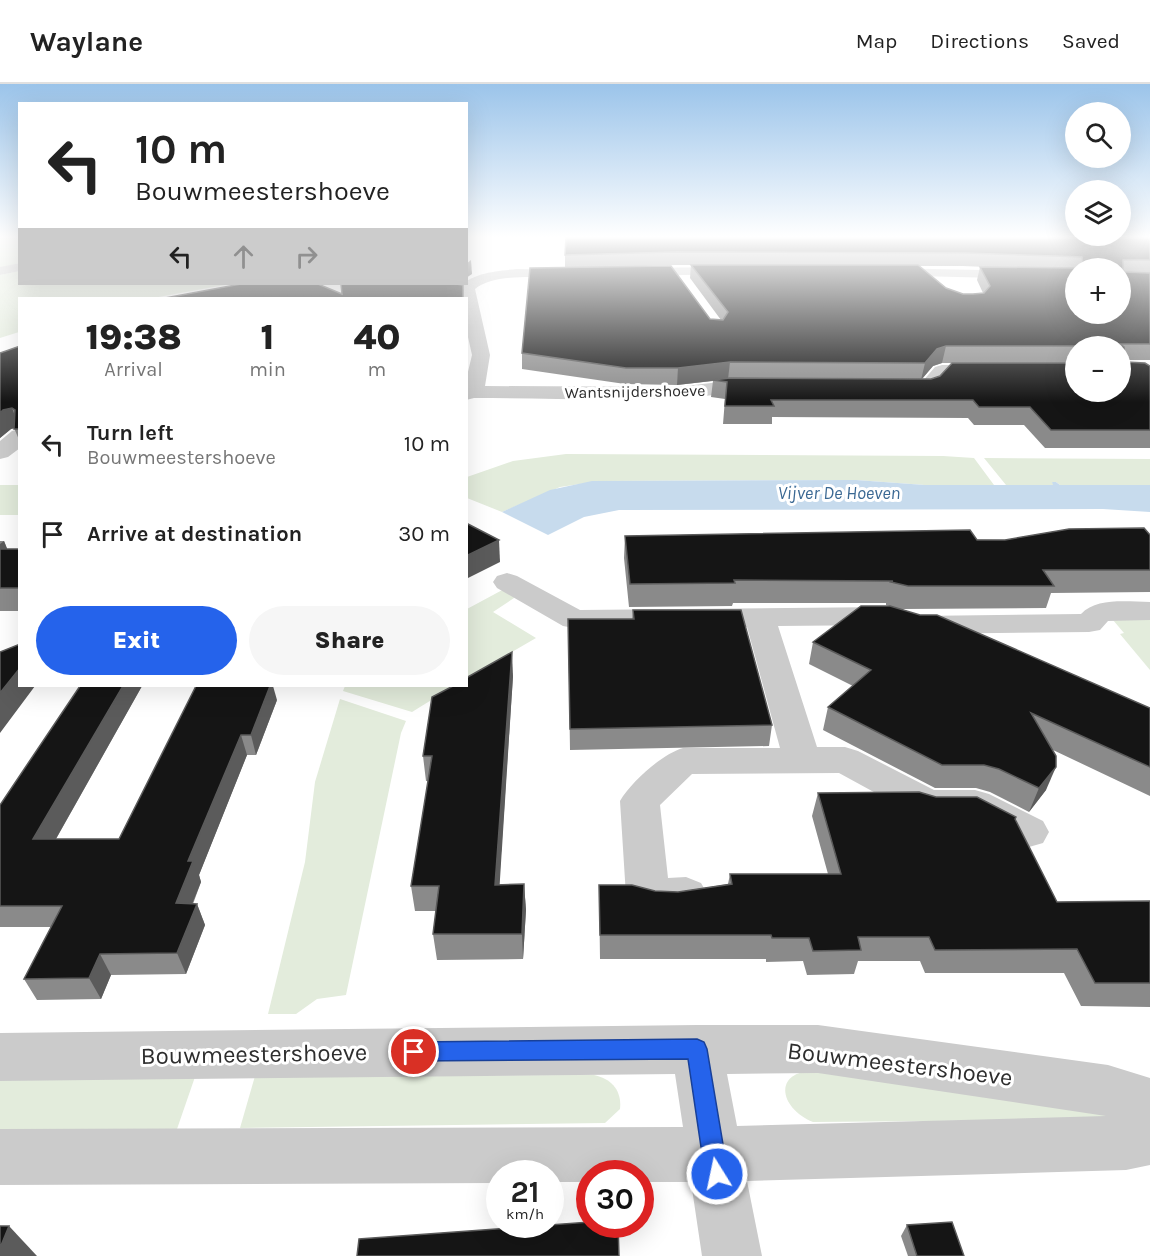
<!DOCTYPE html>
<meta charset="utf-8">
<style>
:root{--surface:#fff;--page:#f6f6f6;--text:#222;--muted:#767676;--line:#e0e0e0;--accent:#2563eb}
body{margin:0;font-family:Karla,sans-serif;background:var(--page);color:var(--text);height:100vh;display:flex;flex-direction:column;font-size:22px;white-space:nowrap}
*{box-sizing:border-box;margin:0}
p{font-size:20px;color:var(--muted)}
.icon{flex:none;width:33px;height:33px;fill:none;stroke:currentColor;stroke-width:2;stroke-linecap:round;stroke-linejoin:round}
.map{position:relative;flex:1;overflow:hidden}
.panel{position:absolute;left:18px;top:213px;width:450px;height:390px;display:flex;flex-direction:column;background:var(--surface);border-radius:0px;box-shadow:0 6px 24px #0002}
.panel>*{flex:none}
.hud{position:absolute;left:18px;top:18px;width:450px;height:183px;border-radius:0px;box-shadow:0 6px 24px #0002;background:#fff;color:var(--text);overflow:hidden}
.tools{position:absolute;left:1065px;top:18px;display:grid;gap:12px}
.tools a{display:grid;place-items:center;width:66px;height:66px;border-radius:50%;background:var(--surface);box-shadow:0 6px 24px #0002;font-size:30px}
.speed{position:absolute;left:486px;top:1076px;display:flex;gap:12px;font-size:30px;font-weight:700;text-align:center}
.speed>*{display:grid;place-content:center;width:78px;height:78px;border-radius:50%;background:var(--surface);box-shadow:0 6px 24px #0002;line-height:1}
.speed small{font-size:15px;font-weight:400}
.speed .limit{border:9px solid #d22;background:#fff;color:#111}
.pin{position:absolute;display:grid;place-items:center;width:51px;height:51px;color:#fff;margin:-26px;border:3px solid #fff;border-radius:50%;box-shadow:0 2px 6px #0007}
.me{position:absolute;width:66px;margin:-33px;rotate:350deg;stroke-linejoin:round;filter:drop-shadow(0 0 4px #0008)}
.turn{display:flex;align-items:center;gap:21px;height:126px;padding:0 18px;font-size:27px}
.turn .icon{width:78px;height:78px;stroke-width:2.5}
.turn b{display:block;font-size:42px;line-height:51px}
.lanes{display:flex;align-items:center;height:57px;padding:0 18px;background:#0003;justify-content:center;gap:30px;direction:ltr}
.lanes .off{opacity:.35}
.eta{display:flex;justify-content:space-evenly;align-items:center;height:102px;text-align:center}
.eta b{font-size:36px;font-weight:800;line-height:42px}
.action{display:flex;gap:12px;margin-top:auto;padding:12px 18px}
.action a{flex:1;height:69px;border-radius:36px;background:var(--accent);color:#fff;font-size:24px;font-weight:800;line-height:69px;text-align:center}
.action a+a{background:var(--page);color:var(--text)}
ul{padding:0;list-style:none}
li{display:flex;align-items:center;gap:18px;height:90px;padding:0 18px}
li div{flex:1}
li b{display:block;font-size:22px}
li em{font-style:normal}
header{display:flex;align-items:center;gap:36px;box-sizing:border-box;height:84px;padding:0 30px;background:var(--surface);border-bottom:2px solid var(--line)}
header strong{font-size:28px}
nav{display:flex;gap:33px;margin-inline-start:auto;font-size:21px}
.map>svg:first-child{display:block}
</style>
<header>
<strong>Waylane</strong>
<nav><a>Map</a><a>Directions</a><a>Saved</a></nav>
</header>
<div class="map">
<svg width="1150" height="1172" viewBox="0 0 1150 1172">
<rect width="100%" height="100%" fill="#fff"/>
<g fill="#e3ecdc">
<path d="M 0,154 L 19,154 L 19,179 L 0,184 Z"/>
<path d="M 19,187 L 20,200 L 230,200 L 153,214 L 20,214 L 19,248 L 0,254 L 0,191 Z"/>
<path d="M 566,370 L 943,372 L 974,374 L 994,401 L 925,401 L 856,396 L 600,397 L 560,403 L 502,428 L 467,414 L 467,393 L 513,377 Z"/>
<path d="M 984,374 L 1150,375 L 1150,401 L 1060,401 L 1056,398 L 1052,398 L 1054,401 L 1006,401 Z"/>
<rect x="0" y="401" width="19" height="30"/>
<path d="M 506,504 L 514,512 L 514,514 L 493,528 L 536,554 L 467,594 L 467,525 Z"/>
<path d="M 1113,536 L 1150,536 L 1150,586 L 1120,550 L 1124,549 Z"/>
<path d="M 345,602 L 454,602 L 412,628 L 343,607 Z"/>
<path d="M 340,615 L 406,637 L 401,649 L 346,911 L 317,915 L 296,930 L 268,930 L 305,778 L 315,698 Z"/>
<path d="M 809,987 L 1150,1035 L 813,1038 C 782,1026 772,991 809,987 Z"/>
<path d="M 196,990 L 177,1045 L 0,1046 L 0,993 Z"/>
<path d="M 594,991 C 612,995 622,1007 620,1025 L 605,1039 L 240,1044 L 255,992 Z"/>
</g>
<path fill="#c7dbed" d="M 856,396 L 925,401 L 1053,401 L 1052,398 L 1056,398 L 1060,401 L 1150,401 L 1150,428 L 1103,425 L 619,426 L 584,433 L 548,451 L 502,428 L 550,406 L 592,397 Z"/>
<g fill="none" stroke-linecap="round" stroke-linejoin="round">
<g fill="#cbcbcb" fill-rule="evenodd">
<path d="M 20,179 L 20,187 L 0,191 L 0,183 Z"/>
<path d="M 735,183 L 740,184 L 742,187 L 740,190 L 630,192 L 623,188 L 630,184 Z"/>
<path d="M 882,184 L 1076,188 L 1076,196 L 877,191 L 875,188 Z"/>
<path d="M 517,185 L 573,186 L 580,190 L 573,194 C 546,194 496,188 475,205 L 490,271 L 485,302 L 677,303 L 728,297 L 765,299 L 768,303 L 765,307 C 752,311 737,308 724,310 C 641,319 557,314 474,314 L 466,316 L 466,296 L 472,271 L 466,244 L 466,214 L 458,214 L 460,212 L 459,204 C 471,189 496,187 517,185 Z"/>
<path d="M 942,281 L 1076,281 L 1076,293 L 947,293 C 944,297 939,305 934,308 C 927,313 897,310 889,308 L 886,304 L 889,300 L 922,298 L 935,283 Z"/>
<path d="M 20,345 L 20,364 L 8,373 L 0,375 L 0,357 L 12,347 Z"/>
<path d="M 507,489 L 517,492 L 580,526 L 888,523 L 918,532 L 1081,530 C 1097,513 1128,518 1150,518 L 1150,536 L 1108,537 L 1100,546 L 1089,548 L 915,550 L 885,541 L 778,542 L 817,663 L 845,663 L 858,667 L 934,706 L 975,706 L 989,710 L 1043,737 L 1049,748 L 1043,759 L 1029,763 L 1015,759 L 969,734 L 928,734 L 914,730 L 839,689 L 692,690 L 660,721 L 668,794 L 686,793 L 701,799 L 708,811 L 701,823 C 679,831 655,832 633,824 L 626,812 L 620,717 C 631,698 662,670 683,664 L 780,664 L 747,543 L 574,544 L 563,542 L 497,504 L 493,498 L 497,492 Z"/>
<path d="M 697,941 L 818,941 L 1108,981 L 1150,994 L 1150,1081 L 1126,1086 L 747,1097 L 762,1172 L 702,1172 L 691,1098 L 640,1098 L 640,1089 L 590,1089 L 590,1098 L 550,1098 L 550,1089 L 500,1089 L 500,1099 L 0,1101 L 0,1045 L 683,1043 L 675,990 L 0,997 L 0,949 ZM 818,989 L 1106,1032 L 737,1042 L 727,990 Z"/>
</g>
</g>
<g fill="#8a8a8a" fill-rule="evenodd">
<path d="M 1150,154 L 1150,276 L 1125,276 L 1125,278 L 1150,282 L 1150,364 L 1045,364 L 1024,341 L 974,341 L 968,334 L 772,333 L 772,340 L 723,340 L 725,315 L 711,313 L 713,297 L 677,301 L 625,300 L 522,285 L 522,269 L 565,183 L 565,171 ZM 675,181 L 691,181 L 690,194 L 721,236 L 710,235 L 610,183 ZM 919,182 L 963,182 L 987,183 L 980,183 L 977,196 L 983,209 L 973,210 L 963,210 L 946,204 ZM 1076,262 L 1120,262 L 1076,308 ZM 942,279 L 952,279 L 940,292 L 931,295 L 922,295 L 933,282 Z"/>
<path d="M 20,262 L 20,358 L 14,344 L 11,345 L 0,354 L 0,269 Z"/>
<path d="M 1150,451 L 1150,508 L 1051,509 L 1046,524 L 902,525 L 1150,624 L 1150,712 L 1053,666 L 1046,706 L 1029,728 L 990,708 L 976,704 L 935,704 L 823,646 L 828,623 L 853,602 L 809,580 L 813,558 L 890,522 L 886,521 L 886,519 L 733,519 L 732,522 L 629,523 L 624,474 L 625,452 L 1005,456 Z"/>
<path d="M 0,457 L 4,457 L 7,465 L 20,465 L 20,527 L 0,527 Z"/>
<path d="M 633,526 L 772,641 L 769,662 L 570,666 L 568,535 L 632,535 Z"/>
<path d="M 513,592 L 499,801 L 524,800 L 526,826 L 523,875 L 437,876 L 433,850 L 436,827 L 415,827 L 411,802 L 428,697 L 426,697 L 423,672 Z"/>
<path d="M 80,602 L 142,602 L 56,755 L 119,755 L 277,616 L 256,671 L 247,671 L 199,791 L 201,798 L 193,820 L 197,820 L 205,841 L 186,890 L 111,891 L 101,915 L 37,916 L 24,895 L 51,843 L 0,843 L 0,721 Z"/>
<path d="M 818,709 L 1015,736 L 1057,818 L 1150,817 L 1150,923 L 1081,922 L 1064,889 L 925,889 L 920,877 L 858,877 L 854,890 L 807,891 L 803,877 L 766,878 L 766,875 L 600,875 L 599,801 L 655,807 L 678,808 L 728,800 L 730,790 L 828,790 L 812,732 Z"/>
<path d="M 907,1141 L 964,1172 L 908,1172 L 901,1152 Z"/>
</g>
<g fill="#5b5b5b">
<path d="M 471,176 L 472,190 L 466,194 L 466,180 Z"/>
<path d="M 946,262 L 942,279 L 933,282 L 921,296 L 925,279 L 937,265 Z"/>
<path d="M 730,278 L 728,295 L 677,301 L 678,284 Z"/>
<path d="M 12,324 L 19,343 L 11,345 L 0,354 L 0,329 L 3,326 Z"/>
<path d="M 499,456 L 500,478 L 466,495 L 466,472 Z"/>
<path d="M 4,457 L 13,479 L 0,474 L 0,460 Z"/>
<path d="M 512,568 L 513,592 L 498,826 L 495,801 Z"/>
<path d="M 20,584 L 20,602 L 35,602 L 0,649 L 0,609 Z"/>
<path d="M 123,602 L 142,602 L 44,776 L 33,755 Z"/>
<path d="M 270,602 L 273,602 L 277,616 L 256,671 L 251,651 Z"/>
<path d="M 241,651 L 247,671 L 199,791 L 201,798 L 184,840 L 176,819 L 188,777 Z"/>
<path d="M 1056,683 L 1046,706 L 1029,728 L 1039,704 Z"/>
<path d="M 524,800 L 526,826 L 523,875 L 522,850 Z"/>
<path d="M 197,820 L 205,841 L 186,890 L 177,869 Z"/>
<path d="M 100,870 L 111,891 L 101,915 L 89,894 Z"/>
<path d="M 9,1142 L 37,1172 L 0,1172 L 0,1164 Z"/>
</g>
<g fill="#151515" stroke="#5b5b5b" stroke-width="1.5" fill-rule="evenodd">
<path d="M 566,154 L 1150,154 L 1150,176 L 1123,176 L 1123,186 L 1125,188 L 1150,189 L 1150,260 L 1120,260 L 1124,263 L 1125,278 L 1145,279 L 1150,282 L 1150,346 L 1051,346 L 1030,323 L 979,323 L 973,316 L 771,316 L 774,322 L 725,322 L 727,298 L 713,296 L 730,294 L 931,295 L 940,292 L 952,279 L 1076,279 L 1076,308 L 1120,308 L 1120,262 L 946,262 L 937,265 L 925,279 L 730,278 L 678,284 L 626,284 L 522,269 L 530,184 L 671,182 L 710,235 L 723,236 L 728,228 L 691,181 L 918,181 L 946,204 L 963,210 L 973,210 L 984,209 L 990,202 L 980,183 L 1080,184 L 1083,182 L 1082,173 L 966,169 L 676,168 L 565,171 ZM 1076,184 L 1120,184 L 1120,230 L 1076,230 Z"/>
<path d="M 241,200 L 318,200 L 342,210 L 341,200 L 456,200 L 463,201 L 463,214 L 165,214 Z"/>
<path d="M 20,262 L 20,345 L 14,345 L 15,326 L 12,324 L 3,326 L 0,329 L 0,269 Z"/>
<path d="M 466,439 L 499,456 L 466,472 Z"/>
<path d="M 1144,444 L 1150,451 L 1150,486 L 1043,486 L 1054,502 L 908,502 L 891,498 L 893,497 L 734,496 L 735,499 L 630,500 L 625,452 L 970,446 L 977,456 L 1005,456 L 1069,445 Z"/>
<rect x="0" y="465" width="20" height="39"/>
<path d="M 861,522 L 890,522 L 920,531 L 937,531 L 1150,624 L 1150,683 L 1031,629 L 1056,672 L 1056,683 L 1039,704 L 999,685 L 984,681 L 942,681 L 828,623 L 871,586 L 813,558 Z"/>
<path d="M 633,526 L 741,526 L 772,641 L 570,645 L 568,535 L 634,535 Z"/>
<path d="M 20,560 L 20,584 L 0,609 L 0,568 Z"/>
<path d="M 512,568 L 495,801 L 524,800 L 522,850 L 433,850 L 439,802 L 411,802 L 432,672 L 423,672 L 432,613 L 453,602 L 466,602 L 466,594 Z"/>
<path d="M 80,602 L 123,602 L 33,755 L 119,755 L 196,602 L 270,602 L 251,651 L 241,651 L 188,777 L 193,777 L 176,819 L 197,820 L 177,869 L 100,870 L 89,894 L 24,895 L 62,822 L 0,822 L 0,721 Z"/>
<path d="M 919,708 L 936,713 L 977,713 L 1016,733 L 1015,735 L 1057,818 L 1150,817 L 1150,899 L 1095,899 L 1077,865 L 935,866 L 929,853 L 858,853 L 861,866 L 813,867 L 809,854 L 772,854 L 771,851 L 600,851 L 599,801 L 632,801 L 655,807 L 678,808 L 732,800 L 730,790 L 841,790 L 818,709 Z"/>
<path d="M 590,1138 L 590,1140 L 618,1140 L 619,1172 L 357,1172 L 359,1155 Z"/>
<path d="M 952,1138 L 964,1172 L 917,1172 L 907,1141 Z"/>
<path d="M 0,1142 L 9,1142 L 0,1164 Z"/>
</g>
<linearGradient id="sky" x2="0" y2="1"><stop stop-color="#9bc4ea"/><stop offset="0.48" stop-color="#fff"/><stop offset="1" stop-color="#fff" stop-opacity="0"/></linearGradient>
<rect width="1150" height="318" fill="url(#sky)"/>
<path fill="#2563eb" stroke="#184099" stroke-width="1.5" d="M 697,955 L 704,958 L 707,965 L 728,1090 L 725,1099 L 717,1102 L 709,1099 L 705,1090 L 688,975 L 414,977 L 406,974 L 403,968 L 406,961 L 414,958 Z"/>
<g text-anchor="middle" stroke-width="6" stroke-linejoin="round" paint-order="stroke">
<g font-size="16" fill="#2e2e2e" stroke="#fff">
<text transform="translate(635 307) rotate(-1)" y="6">Wantsnijdershoeve</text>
</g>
<g font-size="18" font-style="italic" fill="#3a6893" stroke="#fff">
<text x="839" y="415">Vijver De Hoeven</text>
</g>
<g font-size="24" fill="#2e2e2e" stroke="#fff">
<text transform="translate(254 970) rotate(-1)" y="8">Bouwmeestershoeve</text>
<text transform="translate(900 980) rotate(7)" y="8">Bouwmeestershoeve</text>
</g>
</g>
</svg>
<div class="tools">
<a><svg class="icon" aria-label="search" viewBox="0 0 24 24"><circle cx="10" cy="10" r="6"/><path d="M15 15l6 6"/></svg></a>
<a><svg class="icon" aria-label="layers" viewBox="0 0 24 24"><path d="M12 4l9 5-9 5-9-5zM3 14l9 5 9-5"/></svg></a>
<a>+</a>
<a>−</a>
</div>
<div class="speed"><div>21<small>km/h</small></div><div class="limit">30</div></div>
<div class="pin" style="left:414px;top:968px;background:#d93025"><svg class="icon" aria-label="arrive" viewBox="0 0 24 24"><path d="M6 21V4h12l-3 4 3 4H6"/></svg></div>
<svg class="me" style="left:717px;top:1090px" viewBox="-20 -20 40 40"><circle r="17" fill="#2563eb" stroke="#fff" stroke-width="3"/><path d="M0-11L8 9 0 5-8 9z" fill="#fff"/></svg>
<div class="hud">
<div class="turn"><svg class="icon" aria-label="left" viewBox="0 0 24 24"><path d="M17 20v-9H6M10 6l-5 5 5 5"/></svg><div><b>10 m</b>Bouwmeestershoeve</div></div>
<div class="lanes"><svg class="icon" aria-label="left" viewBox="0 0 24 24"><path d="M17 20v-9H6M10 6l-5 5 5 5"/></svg><svg class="icon off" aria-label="ahead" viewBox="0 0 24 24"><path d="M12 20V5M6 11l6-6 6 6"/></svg><svg class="icon off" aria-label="right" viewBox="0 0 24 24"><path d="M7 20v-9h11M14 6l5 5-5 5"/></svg></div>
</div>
<section class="panel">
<div class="eta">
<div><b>19:38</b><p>Arrival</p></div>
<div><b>1</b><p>min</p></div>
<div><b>40</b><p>m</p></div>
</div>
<ul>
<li><svg class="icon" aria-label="left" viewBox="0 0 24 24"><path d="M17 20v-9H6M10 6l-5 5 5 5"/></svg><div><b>Turn left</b><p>Bouwmeestershoeve</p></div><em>10 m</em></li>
<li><svg class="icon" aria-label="arrive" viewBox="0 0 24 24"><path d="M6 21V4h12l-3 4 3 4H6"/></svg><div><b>Arrive at destination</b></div><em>30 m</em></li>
</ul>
<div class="action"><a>Exit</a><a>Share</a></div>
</section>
</div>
